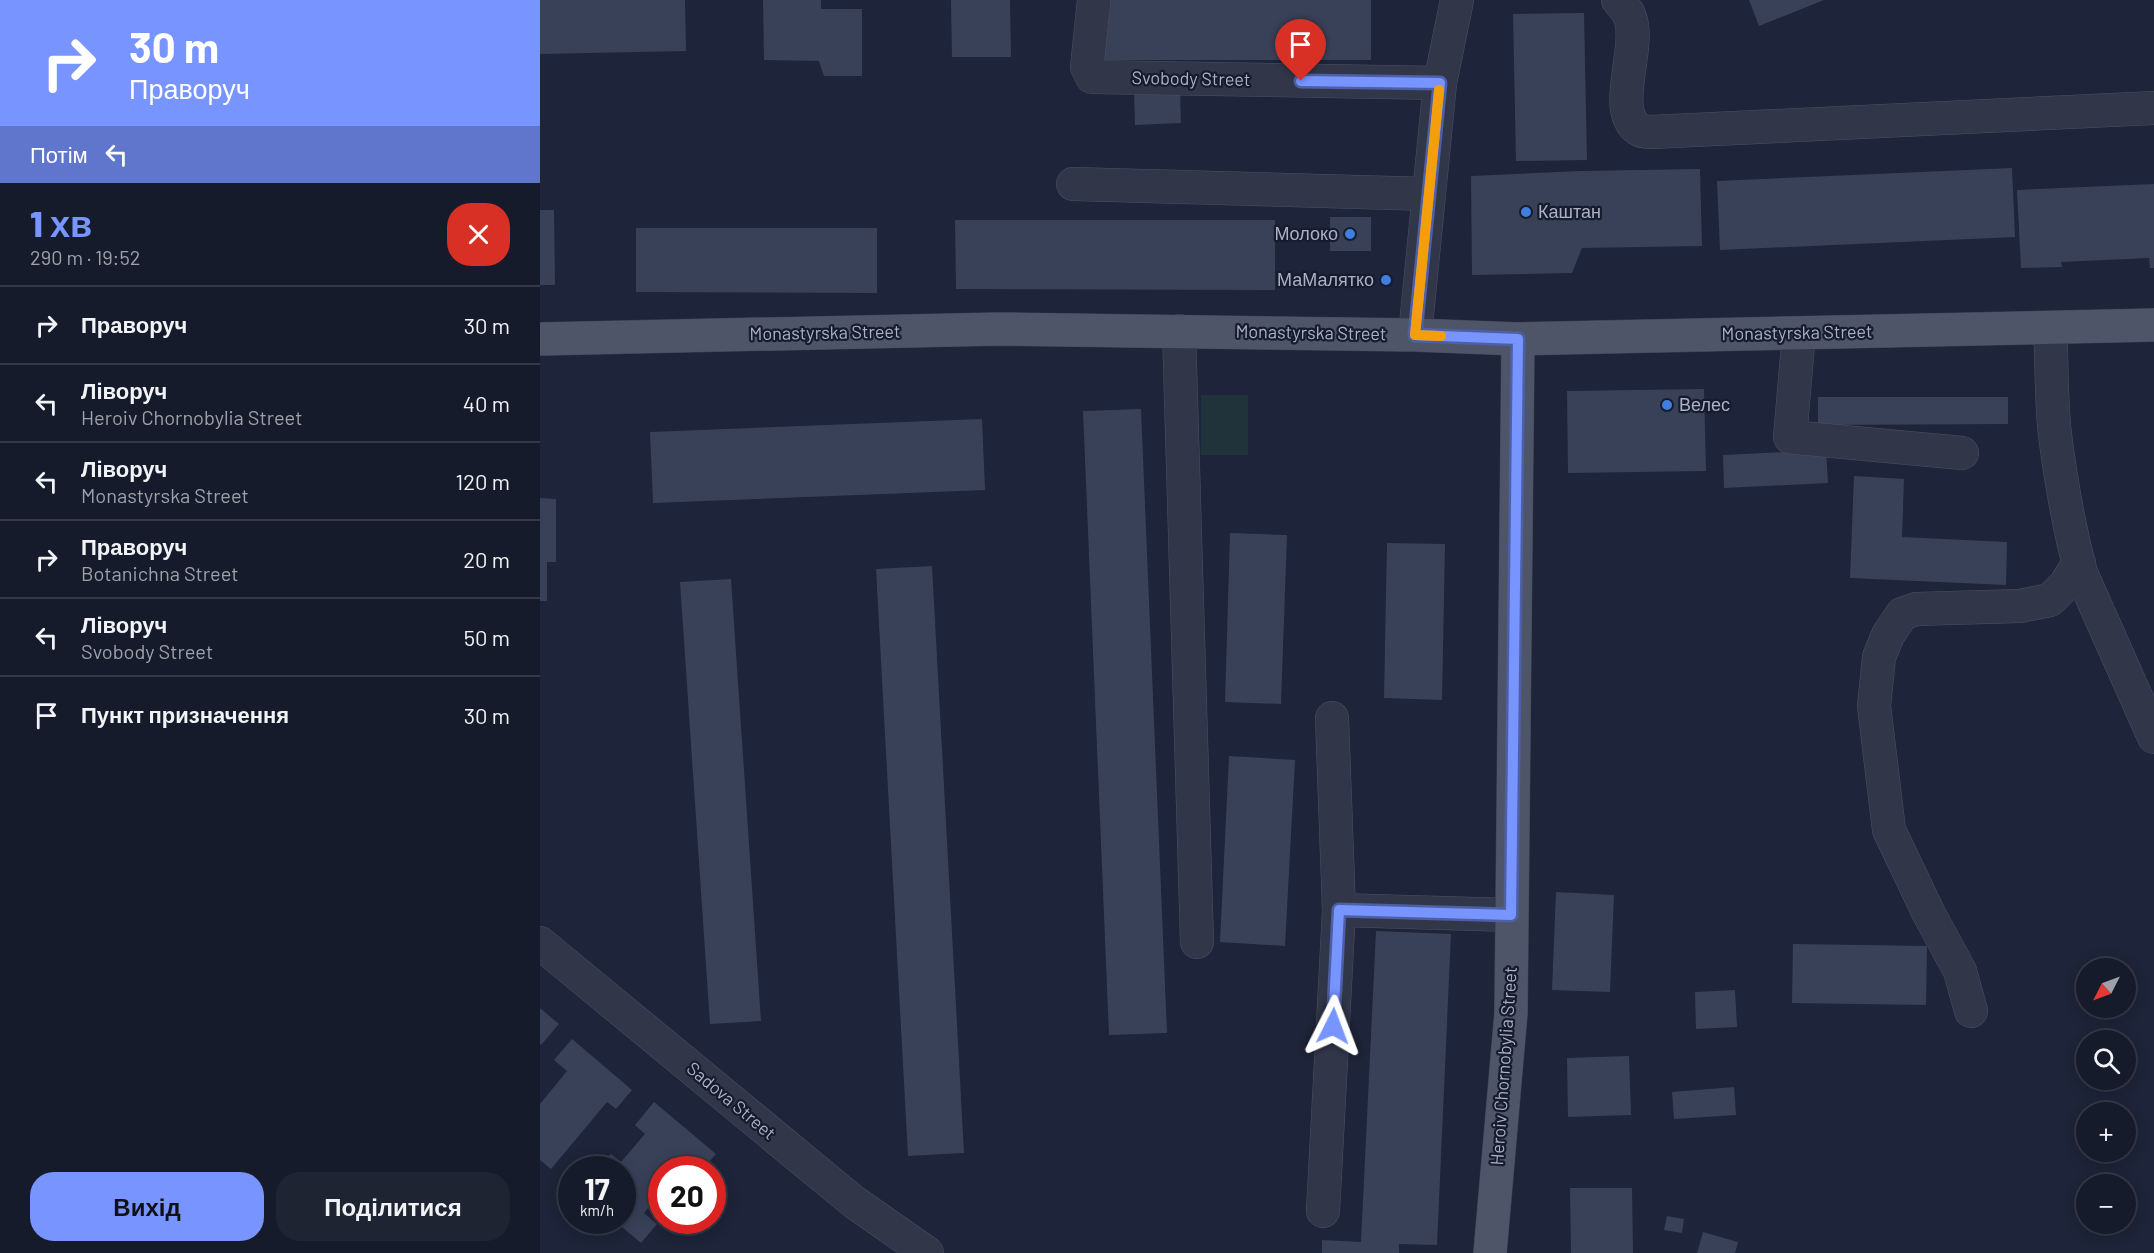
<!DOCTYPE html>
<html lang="uk">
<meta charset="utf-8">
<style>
:root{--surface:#161b2b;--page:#1f2433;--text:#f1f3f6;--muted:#9ea1a9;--line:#353947;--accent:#7794ff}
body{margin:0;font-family:Barlow,sans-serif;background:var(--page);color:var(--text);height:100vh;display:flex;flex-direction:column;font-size:22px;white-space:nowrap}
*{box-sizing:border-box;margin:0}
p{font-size:20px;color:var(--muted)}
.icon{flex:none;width:33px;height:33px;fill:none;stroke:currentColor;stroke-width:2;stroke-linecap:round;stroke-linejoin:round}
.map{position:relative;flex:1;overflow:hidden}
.side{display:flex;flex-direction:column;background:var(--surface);width:540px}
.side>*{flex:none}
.banner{background:#7794ff;color:#fff;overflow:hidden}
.needle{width:39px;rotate:228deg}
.controls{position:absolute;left:1536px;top:958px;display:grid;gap:12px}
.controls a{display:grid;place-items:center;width:60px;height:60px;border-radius:50%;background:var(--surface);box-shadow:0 3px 15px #0003,0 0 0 2px var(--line);font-size:30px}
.speed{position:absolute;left:18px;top:1156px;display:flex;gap:12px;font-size:30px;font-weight:700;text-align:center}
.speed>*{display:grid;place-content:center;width:78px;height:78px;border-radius:50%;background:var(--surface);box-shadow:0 3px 15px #0003,0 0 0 2px var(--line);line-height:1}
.speed small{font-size:15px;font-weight:400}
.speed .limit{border:9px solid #d22;background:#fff;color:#111}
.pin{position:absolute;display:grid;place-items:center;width:51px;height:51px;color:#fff;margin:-62px -26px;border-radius:50% 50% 50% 0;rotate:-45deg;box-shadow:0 0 6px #0007}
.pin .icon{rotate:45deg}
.me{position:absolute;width:66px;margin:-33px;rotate:3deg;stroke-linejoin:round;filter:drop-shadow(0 0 4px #0008)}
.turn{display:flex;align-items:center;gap:21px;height:126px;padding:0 30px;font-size:27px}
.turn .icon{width:78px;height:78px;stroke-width:2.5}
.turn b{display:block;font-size:42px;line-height:51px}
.then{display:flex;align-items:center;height:57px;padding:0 30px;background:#0003;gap:12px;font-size:22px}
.round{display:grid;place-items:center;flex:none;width:63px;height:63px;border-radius:24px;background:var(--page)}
.head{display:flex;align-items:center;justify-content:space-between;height:102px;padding:0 30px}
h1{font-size:36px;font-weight:800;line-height:45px;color:var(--accent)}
.action{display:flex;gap:12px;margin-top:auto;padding:12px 30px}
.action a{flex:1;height:69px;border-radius:24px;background:var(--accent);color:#111;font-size:24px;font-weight:800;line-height:69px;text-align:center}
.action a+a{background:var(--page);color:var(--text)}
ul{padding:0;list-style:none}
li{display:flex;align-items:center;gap:18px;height:78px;padding:0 30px;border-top:2px solid var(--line)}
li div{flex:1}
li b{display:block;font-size:22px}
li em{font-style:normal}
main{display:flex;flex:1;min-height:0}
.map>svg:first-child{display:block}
</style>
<main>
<section class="side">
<div class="banner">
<div class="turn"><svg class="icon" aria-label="right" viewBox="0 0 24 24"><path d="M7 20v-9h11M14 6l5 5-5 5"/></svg><div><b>30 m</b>Праворуч</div></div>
<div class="then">Потім<svg class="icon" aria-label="left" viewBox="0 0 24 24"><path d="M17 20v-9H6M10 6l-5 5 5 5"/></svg></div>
</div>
<div class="head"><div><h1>1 хв</h1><p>290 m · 19:52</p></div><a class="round" style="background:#d93025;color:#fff"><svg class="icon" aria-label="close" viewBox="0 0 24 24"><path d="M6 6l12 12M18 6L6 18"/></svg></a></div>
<ul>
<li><svg class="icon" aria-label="right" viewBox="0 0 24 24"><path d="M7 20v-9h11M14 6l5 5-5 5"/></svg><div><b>Праворуч</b></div><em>30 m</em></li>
<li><svg class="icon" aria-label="left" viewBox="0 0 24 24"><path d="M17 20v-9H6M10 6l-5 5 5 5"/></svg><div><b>Ліворуч</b><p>Heroiv Chornobylia Street</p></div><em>40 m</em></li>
<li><svg class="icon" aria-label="left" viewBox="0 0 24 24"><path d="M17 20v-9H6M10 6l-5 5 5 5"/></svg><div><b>Ліворуч</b><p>Monastyrska Street</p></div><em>120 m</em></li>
<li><svg class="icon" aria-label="right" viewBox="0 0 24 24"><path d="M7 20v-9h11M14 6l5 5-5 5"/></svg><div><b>Праворуч</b><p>Botanichna Street</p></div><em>20 m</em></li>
<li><svg class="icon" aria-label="left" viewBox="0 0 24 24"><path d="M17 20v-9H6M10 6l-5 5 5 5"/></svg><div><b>Ліворуч</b><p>Svobody Street</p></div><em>50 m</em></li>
<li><svg class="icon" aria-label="arrive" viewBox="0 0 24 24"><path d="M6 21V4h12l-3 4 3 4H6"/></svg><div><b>Пункт призначення</b></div><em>30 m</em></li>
</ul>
<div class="action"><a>Вихід</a><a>Поділитися</a></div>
</section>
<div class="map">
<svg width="1614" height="1253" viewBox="0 0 1614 1253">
<rect width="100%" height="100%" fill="#1e2439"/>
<rect fill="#20323a" x="661" y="395" width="47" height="60"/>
<g fill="#394159">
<path d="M 0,0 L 145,0 L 146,51 L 0,54 Z"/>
<path d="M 223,0 L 281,0 L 281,9 L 322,9 L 322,76 L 284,76 L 279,61 L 224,60 Z"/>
<path d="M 411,0 L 470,0 L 471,57 L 412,57 Z"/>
<rect x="559" y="0" width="272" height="60"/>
<path d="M 1209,0 L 1284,0 L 1219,26 Z"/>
<path d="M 1044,13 L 1047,160 L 976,161 L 973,14 Z"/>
<path d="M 640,93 L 641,123 L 595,125 L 594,94 Z"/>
<path d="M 1472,168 L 1475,237 L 1180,250 L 1177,181 Z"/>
<path d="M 1160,169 L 1162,246 L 1042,248 L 1032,273 L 932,275 L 931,176 L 1041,171 Z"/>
<path d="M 1614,184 L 1614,268 L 1610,268 L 1609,258 L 1521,262 L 1522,267 L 1481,268 L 1477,190 Z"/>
<path d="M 0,210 L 14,210 L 15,285 L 0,285 Z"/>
<rect x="790" y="217" width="41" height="34"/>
<path d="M 415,220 L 735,220 L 735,290 L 416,289 Z"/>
<path d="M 96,228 L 337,228 L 337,293 L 96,292 Z"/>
<path d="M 1164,389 L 1166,471 L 1028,473 L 1027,391 Z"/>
<path d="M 1278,397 L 1468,397 L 1468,424 L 1278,425 Z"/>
<path d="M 601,409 L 627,1033 L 569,1035 L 543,411 Z"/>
<path d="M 442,419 L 445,490 L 113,503 L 110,432 Z"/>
<path d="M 1286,450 L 1288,483 L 1184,488 L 1183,455 Z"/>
<path d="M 1314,476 L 1364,479 L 1362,537 L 1467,542 L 1466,585 L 1310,578 Z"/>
<path d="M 0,498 L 16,499 L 16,562 L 7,562 L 7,601 L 0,601 Z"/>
<path d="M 690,533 L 747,535 L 741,704 L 685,702 Z"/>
<path d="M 847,543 L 905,544 L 902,700 L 844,698 Z"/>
<path d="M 392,566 L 424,1153 L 368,1156 L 336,569 Z"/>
<path d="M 191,579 L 221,1021 L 170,1024 L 140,582 Z"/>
<path d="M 689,756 L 755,760 L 745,946 L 680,942 Z"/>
<path d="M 1016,892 L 1074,895 L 1070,992 L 1012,990 Z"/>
<path d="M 836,931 L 911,934 L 897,1245 L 859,1244 L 859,1253 L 782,1253 L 782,1240 L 821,1242 Z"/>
<path d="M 1253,944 L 1387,946 L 1386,1005 L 1252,1003 Z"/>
<path d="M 1195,990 L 1197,1027 L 1156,1029 L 1155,992 Z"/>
<path d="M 0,1008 L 19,1024 L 1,1045 L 0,1044 Z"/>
<path d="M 32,1039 L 92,1090 L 76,1109 L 67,1102 L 11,1169 L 0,1160 L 0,1104 L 27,1071 L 14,1060 Z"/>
<path d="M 1089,1056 L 1091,1115 L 1028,1117 L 1027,1058 Z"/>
<path d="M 1194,1087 L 1196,1115 L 1134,1119 L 1132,1092 Z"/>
<path d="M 114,1102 L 176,1154 L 162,1170 L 122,1170 L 122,1192 L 104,1213 L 117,1224 L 101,1243 L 75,1221 L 82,1221 L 82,1170 L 57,1170 L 71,1154 L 81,1162 L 105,1134 L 95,1125 Z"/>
<path d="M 1030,1188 L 1092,1188 L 1093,1253 L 1031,1253 Z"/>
<path d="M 1127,1216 L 1144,1219 L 1142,1233 L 1124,1230 Z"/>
<path d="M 1163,1232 L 1198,1242 L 1195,1253 L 1157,1253 Z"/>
</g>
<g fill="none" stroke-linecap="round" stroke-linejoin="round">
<g stroke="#4c5164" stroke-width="34">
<g id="minor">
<path d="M 554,0 L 547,67 L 552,77 L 900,83"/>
<path d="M 1078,0 C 1082,5 1087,10 1089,15 C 1103,45 1070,109 1098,129 C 1101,131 1107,132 1112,132 L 1614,108"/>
<path d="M 533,184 L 889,194"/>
<path d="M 1510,328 C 1512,363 1511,400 1515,435 C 1521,481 1529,528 1541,573 L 1614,737"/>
<path d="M 639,331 L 657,942"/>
<path d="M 1259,333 L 1250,437 L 1422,453"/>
<path d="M 875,335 L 900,83 L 917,0"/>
<path d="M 792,718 L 799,910 L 971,915"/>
<path d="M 0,943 L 314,1202 L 387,1253"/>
<path d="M 1431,1011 L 1420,971 L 1389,914 L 1349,830 L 1334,706 L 1339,657 L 1348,635 L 1362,614 L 1376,609 L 1480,606 L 1510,600 L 1525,585 L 1539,563"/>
<path d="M 783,1211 L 799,910"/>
</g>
</g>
<g stroke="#3b4052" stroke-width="34">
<g id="major">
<path d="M 0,339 L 459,329 L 875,335 L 978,339 L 1614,325"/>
<path d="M 950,1253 L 971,1013 L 978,339"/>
</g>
</g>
<use href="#minor" stroke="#313749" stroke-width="33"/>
<use href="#major" stroke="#4f5569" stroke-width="33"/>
</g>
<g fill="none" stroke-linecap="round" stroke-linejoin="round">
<g stroke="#4d60a6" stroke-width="15">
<path id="route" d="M 761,81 L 900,83 L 875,335 L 978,339 L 971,915 L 799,910 L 793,1026"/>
</g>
<use href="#route" stroke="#7794ff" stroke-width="10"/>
<path stroke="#f59e0b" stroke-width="10" d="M 899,90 L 875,335 L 901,336"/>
</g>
<g fill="#3f7fe0" stroke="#171c2d" stroke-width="2">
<circle cx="986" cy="212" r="6"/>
<circle cx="810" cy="234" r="6"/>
<circle cx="846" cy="280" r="6"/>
<circle cx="1127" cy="405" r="6"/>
</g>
<g text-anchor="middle" stroke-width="4.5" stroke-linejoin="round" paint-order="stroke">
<g font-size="18" fill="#abb1c6" stroke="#171c2d">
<text transform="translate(651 79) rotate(1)" y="6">Svobody Street</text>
<text transform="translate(285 333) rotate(-1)" y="6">Monastyrska Street</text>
<text transform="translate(771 333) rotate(1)" y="6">Monastyrska Street</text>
<text transform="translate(1257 333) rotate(-1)" y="6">Monastyrska Street</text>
<text transform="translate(964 1066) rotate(-86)" y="6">Heroiv Chornobylia Street</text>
<text transform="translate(191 1101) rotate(40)" y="6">Sadova Street</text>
</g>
<g font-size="18" fill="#abb1c6" stroke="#171c2d" text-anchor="start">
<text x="998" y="218">Каштан</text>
<text x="798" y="240" text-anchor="end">Молоко</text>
<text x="834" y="286" text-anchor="end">МаМалятко</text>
<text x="1139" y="411">Велес</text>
</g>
</g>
</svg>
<div class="controls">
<a><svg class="needle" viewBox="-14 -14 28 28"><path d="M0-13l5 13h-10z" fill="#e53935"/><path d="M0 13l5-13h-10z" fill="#9ea1a9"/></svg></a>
<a><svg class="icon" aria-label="search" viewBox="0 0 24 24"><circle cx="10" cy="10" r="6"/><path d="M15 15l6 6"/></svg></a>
<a>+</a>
<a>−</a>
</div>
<div class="speed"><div>17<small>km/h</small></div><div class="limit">20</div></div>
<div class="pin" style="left:761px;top:81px;background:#d93025"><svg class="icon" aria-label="arrive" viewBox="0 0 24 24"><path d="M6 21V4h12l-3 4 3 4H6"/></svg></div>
<svg class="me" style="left:793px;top:1026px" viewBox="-20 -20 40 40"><path d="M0-17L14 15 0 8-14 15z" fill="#7794ff" stroke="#fff" stroke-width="4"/></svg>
</div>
</main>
